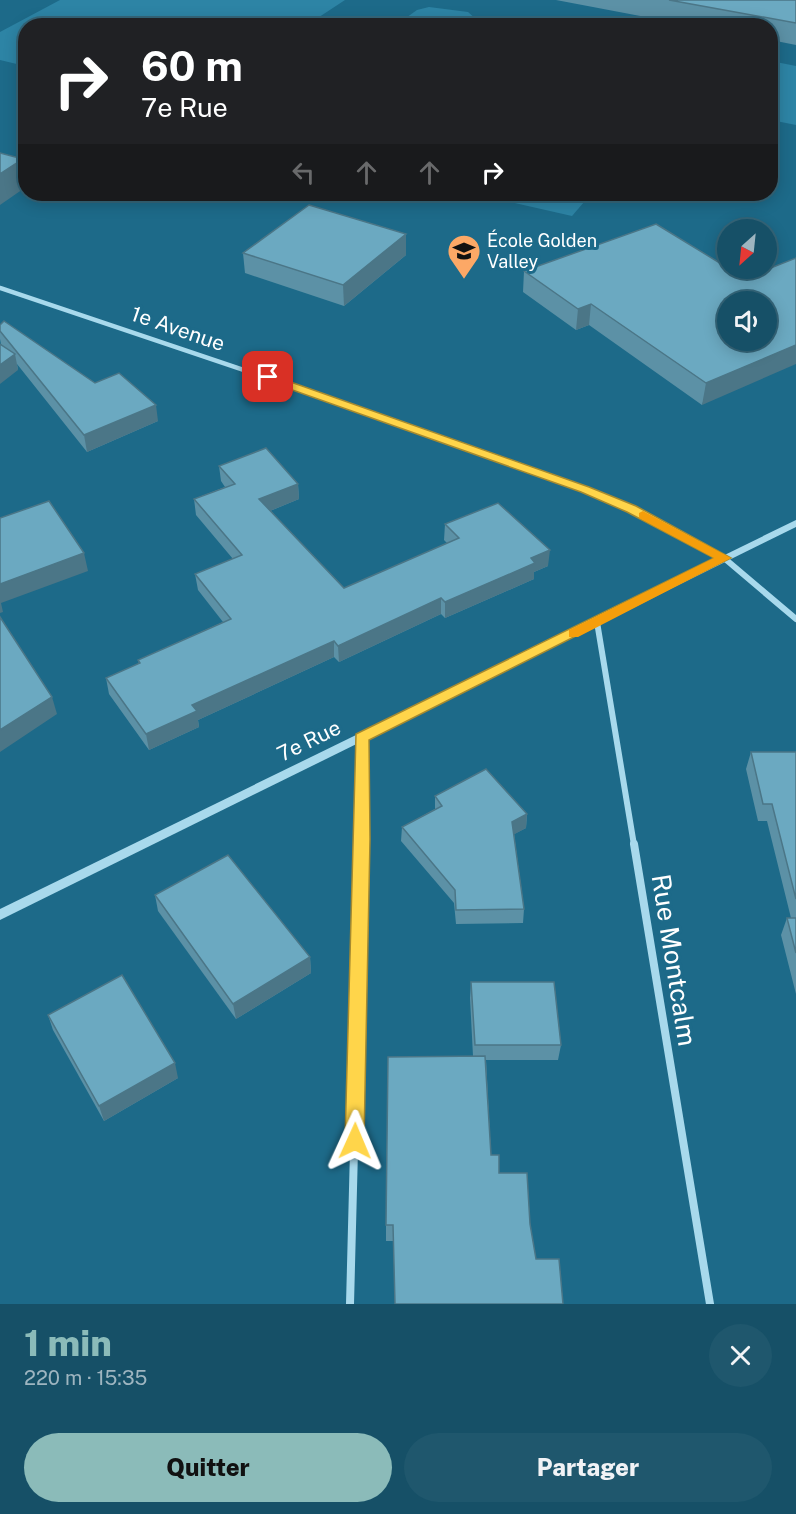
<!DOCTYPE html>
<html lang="fr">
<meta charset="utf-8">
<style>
:root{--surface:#165067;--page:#1f576d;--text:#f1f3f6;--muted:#9eb5c0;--line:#35677b;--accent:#8bbbb9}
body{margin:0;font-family:"Public Sans",sans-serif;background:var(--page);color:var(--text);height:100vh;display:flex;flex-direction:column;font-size:22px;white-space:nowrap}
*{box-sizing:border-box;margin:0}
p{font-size:20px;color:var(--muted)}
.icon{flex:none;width:33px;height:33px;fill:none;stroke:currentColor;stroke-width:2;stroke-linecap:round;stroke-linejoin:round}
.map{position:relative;height:1304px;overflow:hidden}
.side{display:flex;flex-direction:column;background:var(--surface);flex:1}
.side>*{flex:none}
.hud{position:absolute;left:18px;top:18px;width:760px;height:183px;border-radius:24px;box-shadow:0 3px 15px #0003,0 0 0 2px var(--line);background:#202124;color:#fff;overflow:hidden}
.needle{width:39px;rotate:207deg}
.buttons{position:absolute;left:717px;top:219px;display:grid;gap:12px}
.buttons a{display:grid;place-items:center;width:60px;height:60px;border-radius:50%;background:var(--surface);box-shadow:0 3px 15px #0003,0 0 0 2px var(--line);font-size:30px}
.pin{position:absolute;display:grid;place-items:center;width:51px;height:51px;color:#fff;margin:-26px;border-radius:12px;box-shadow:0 3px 9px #0006}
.me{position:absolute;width:66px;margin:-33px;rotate:1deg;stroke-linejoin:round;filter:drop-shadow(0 0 4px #0008)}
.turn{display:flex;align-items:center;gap:21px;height:126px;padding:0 24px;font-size:27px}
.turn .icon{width:78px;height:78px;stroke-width:2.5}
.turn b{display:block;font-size:42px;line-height:51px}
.lanes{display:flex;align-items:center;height:57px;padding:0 24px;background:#0003;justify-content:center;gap:30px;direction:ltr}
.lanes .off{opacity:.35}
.round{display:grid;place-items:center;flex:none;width:63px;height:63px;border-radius:32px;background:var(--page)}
.overview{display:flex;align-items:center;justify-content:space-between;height:102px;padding:0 24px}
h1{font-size:36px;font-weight:800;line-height:45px;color:var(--accent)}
.action{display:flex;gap:12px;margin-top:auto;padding:12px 24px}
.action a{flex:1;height:69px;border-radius:36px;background:var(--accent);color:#111;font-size:24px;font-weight:800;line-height:69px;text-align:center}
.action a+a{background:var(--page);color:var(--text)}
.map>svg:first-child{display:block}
</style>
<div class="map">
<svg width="796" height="1304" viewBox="0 0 796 1304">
<rect width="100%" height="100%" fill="#1d6a89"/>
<g fill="#2d84a5">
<path d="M 60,0 L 345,0 L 307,25 L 26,26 L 25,66 L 0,60 L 0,32 Z"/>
<path d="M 429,7 L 468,12 L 478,21 L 472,25 L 396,25 L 417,10 Z"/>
<path d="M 771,61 L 796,66 L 796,125 L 771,120 Z"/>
<path d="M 475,194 L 591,194 L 572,216 Z"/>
</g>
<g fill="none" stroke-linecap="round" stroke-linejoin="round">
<path stroke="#a8d9ec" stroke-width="4.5" d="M 0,288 L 336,401 L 587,490"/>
<g stroke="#a8d9ec" stroke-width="6">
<path d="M 583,488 L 631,509 L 724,558 L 796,619"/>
<path d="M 597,622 L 634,845"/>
<path d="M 362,845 L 362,737"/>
</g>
<g stroke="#a8d9ec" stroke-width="8">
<path d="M 634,844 L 710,1304"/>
<path d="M 350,1304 L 362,844"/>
</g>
<path fill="#a8d9ec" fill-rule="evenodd" d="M 796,520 L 796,527 L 0,920 L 0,909 Z"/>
</g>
<g fill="#5c91a6">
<path d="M 556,0 L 796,0 L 796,45 L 771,40 L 771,26 L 693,26 Z"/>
<path d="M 406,234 L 406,255 L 344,306 L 245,273 L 243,253 Z"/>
<path d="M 524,271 L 745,278 L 702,405 L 589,325 L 576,330 L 523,292 Z"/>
<path d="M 0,325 L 95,383 L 158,421 L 87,452 L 17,364 L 18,370 L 1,344 L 0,339 Z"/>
<path d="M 219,466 L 298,484 L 299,499 L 270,511 L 344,588 L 447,543 L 444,540 L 445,524 L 548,566 L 534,572 L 534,579 L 445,618 L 441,614 L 339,662 L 334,657 L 198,720 L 199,727 L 149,750 L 109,694 L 106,678 L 139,664 L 138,660 L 223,622 L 198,590 L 195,574 L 233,559 L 196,515 L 194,499 L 225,487 L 221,481 Z"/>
<path d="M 751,752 L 796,752 L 796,994 L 781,935 L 787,918 L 791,918 L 767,821 L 758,821 L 746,769 Z"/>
<path d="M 435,796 L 527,814 L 526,828 L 514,834 L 524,909 L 523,923 L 456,924 L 454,903 L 401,841 L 402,827 L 435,809 Z"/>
<path d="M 155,895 L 310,957 L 311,973 L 236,1019 L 158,911 Z"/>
<path d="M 471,982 L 561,1045 L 558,1060 L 486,1060 L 491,1155 L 499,1173 L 530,1224 L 536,1259 L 393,1241 L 386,1241 L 386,1225 L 473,1056 L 470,998 Z"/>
<path d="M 48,1015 L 178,1078 L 104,1121 L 53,1030 Z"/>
</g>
<g fill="#4b7687">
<path d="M 23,159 L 26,169 L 26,187 L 0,205 L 0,174 Z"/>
<path d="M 406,234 L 406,255 L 344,306 L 343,285 Z"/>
<path d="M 591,304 L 589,325 L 576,330 L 578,309 Z"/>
<path d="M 796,345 L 796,364 L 702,405 L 706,383 Z"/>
<path d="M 15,354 L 18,370 L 0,384 L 0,365 Z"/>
<path d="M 156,405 L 158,421 L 87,452 L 84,435 Z"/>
<path d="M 298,484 L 299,499 L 260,515 L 259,499 Z"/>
<path d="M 550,550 L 548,566 L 534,572 L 534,579 L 445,618 L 445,602 L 531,558 Z"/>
<path d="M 84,553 L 88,571 L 1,603 L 3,612 L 0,613 L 0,584 Z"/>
<path d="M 441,598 L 441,614 L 339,662 L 338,646 Z"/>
<path d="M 334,641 L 334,657 L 198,720 L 199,727 L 149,750 L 146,734 L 192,705 Z"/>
<path d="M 52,697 L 57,714 L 0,752 L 0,730 Z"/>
<path d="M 527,814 L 526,828 L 511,836 L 512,822 Z"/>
<path d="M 310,957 L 311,973 L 236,1019 L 233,1004 Z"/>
<path d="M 175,1063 L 178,1078 L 104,1121 L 99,1106 Z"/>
</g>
<g fill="#6ba9c1" stroke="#4b7687" stroke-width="1.5" fill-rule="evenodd">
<path d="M 669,0 L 796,0 L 796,23 Z"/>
<path d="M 0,153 L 23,159 L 0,174 Z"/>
<path d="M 309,205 L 406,234 L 343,285 L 243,253 Z"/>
<path d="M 656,224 L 728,268 L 745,278 L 796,258 L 796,345 L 706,383 L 591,304 L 578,309 L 524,271 ZM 728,302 L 766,302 L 766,340 L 728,340 Z"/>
<path d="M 4,321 L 95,383 L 119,373 L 156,405 L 84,435 L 0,331 L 0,325 Z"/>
<path d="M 0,344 L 15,354 L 0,365 Z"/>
<path d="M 266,448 L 298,484 L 259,499 L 344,588 L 459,538 L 445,524 L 498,503 L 550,550 L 531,558 L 535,563 L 445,602 L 441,598 L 338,646 L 334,641 L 192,705 L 197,711 L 146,734 L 106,678 L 140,663 L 138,660 L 231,619 L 195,574 L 242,555 L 194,499 L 235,484 L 219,466 Z"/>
<path d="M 49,501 L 84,553 L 0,584 L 0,518 Z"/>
<path d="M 0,617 L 52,697 L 0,730 Z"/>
<path d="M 751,752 L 796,752 L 796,899 L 772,804 L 763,804 Z"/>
<path d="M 486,769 L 527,814 L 512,822 L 524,909 L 456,910 L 455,890 L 402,827 L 442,806 L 435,796 Z"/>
<path d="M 228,855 L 310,957 L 233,1004 L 155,895 Z"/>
<path d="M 787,918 L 796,918 L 796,953 Z"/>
<path d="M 122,975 L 175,1063 L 99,1106 L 48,1015 Z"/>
<path d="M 471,982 L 554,982 L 561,1045 L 475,1045 Z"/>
<path d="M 485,1056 L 491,1155 L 499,1155 L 499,1173 L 527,1173 L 530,1224 L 536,1259 L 559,1259 L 563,1304 L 395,1304 L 393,1225 L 386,1225 L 388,1057 Z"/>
</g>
<path fill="#ffd54a" stroke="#a68a30" stroke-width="1.5" d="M 268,374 L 589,487 L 636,506 L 731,558 L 369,740 L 370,839 L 364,1141 L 361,1148 L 355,1150 L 348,1148 L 345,1141 L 356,734 L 714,558 L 627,512 L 581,492 L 264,380 L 264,375 Z"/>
<path fill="#f59e0b" d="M 643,511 L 731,558 L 578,637 L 569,637 L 569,630 L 714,558 L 639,518 L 639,513 Z"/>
<defs>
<g id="school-pin" transform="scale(1.725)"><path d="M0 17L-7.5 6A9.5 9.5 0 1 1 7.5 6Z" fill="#fca866" stroke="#1d6a89"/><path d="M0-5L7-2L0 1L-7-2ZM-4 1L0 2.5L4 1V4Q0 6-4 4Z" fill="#111"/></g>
</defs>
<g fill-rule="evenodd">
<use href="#school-pin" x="464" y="251"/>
</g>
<g text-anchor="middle" stroke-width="6" stroke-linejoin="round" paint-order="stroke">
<g font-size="18" fill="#fff" stroke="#1d6a89" text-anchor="start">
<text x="487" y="247">École Golden<tspan x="487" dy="21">Valley</tspan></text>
</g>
<g font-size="21" fill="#fff" stroke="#1d6a89">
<text transform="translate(178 329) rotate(19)" y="7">1e Avenue</text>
<text transform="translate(309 741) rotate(-26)" y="7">7e Rue</text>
</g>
<g font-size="26" fill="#fff" stroke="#1d6a89">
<text transform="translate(674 960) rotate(81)" y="9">Rue Montcalm</text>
</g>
</g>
</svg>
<div class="buttons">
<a><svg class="needle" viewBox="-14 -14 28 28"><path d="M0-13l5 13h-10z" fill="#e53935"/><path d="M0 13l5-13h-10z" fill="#9eb5c0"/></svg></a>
<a><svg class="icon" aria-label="sound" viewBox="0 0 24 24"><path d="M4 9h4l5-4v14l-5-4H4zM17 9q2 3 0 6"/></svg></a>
</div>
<div class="pin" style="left:268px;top:377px;background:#d93025"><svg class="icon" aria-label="arrive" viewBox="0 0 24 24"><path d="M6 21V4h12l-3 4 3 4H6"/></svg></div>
<svg class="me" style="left:355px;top:1141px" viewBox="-20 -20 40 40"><path d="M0-17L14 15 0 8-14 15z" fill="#ffd54a" stroke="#fff" stroke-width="4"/></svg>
<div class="hud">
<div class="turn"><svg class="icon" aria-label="right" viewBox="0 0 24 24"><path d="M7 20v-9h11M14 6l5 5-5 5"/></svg><div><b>60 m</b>7e Rue</div></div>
<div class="lanes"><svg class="icon off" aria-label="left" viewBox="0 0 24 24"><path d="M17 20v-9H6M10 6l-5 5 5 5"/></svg><svg class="icon off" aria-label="ahead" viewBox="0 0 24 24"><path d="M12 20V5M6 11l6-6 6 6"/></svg><svg class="icon off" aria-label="ahead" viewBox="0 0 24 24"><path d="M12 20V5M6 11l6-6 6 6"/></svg><svg class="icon" aria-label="right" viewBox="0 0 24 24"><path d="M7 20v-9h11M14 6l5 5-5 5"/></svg></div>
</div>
</div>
<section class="side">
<div class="overview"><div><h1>1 min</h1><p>220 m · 15:35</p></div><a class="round"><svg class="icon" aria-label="close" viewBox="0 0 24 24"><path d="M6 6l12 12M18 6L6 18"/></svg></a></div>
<div class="action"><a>Quitter</a><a>Partager</a></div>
</section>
